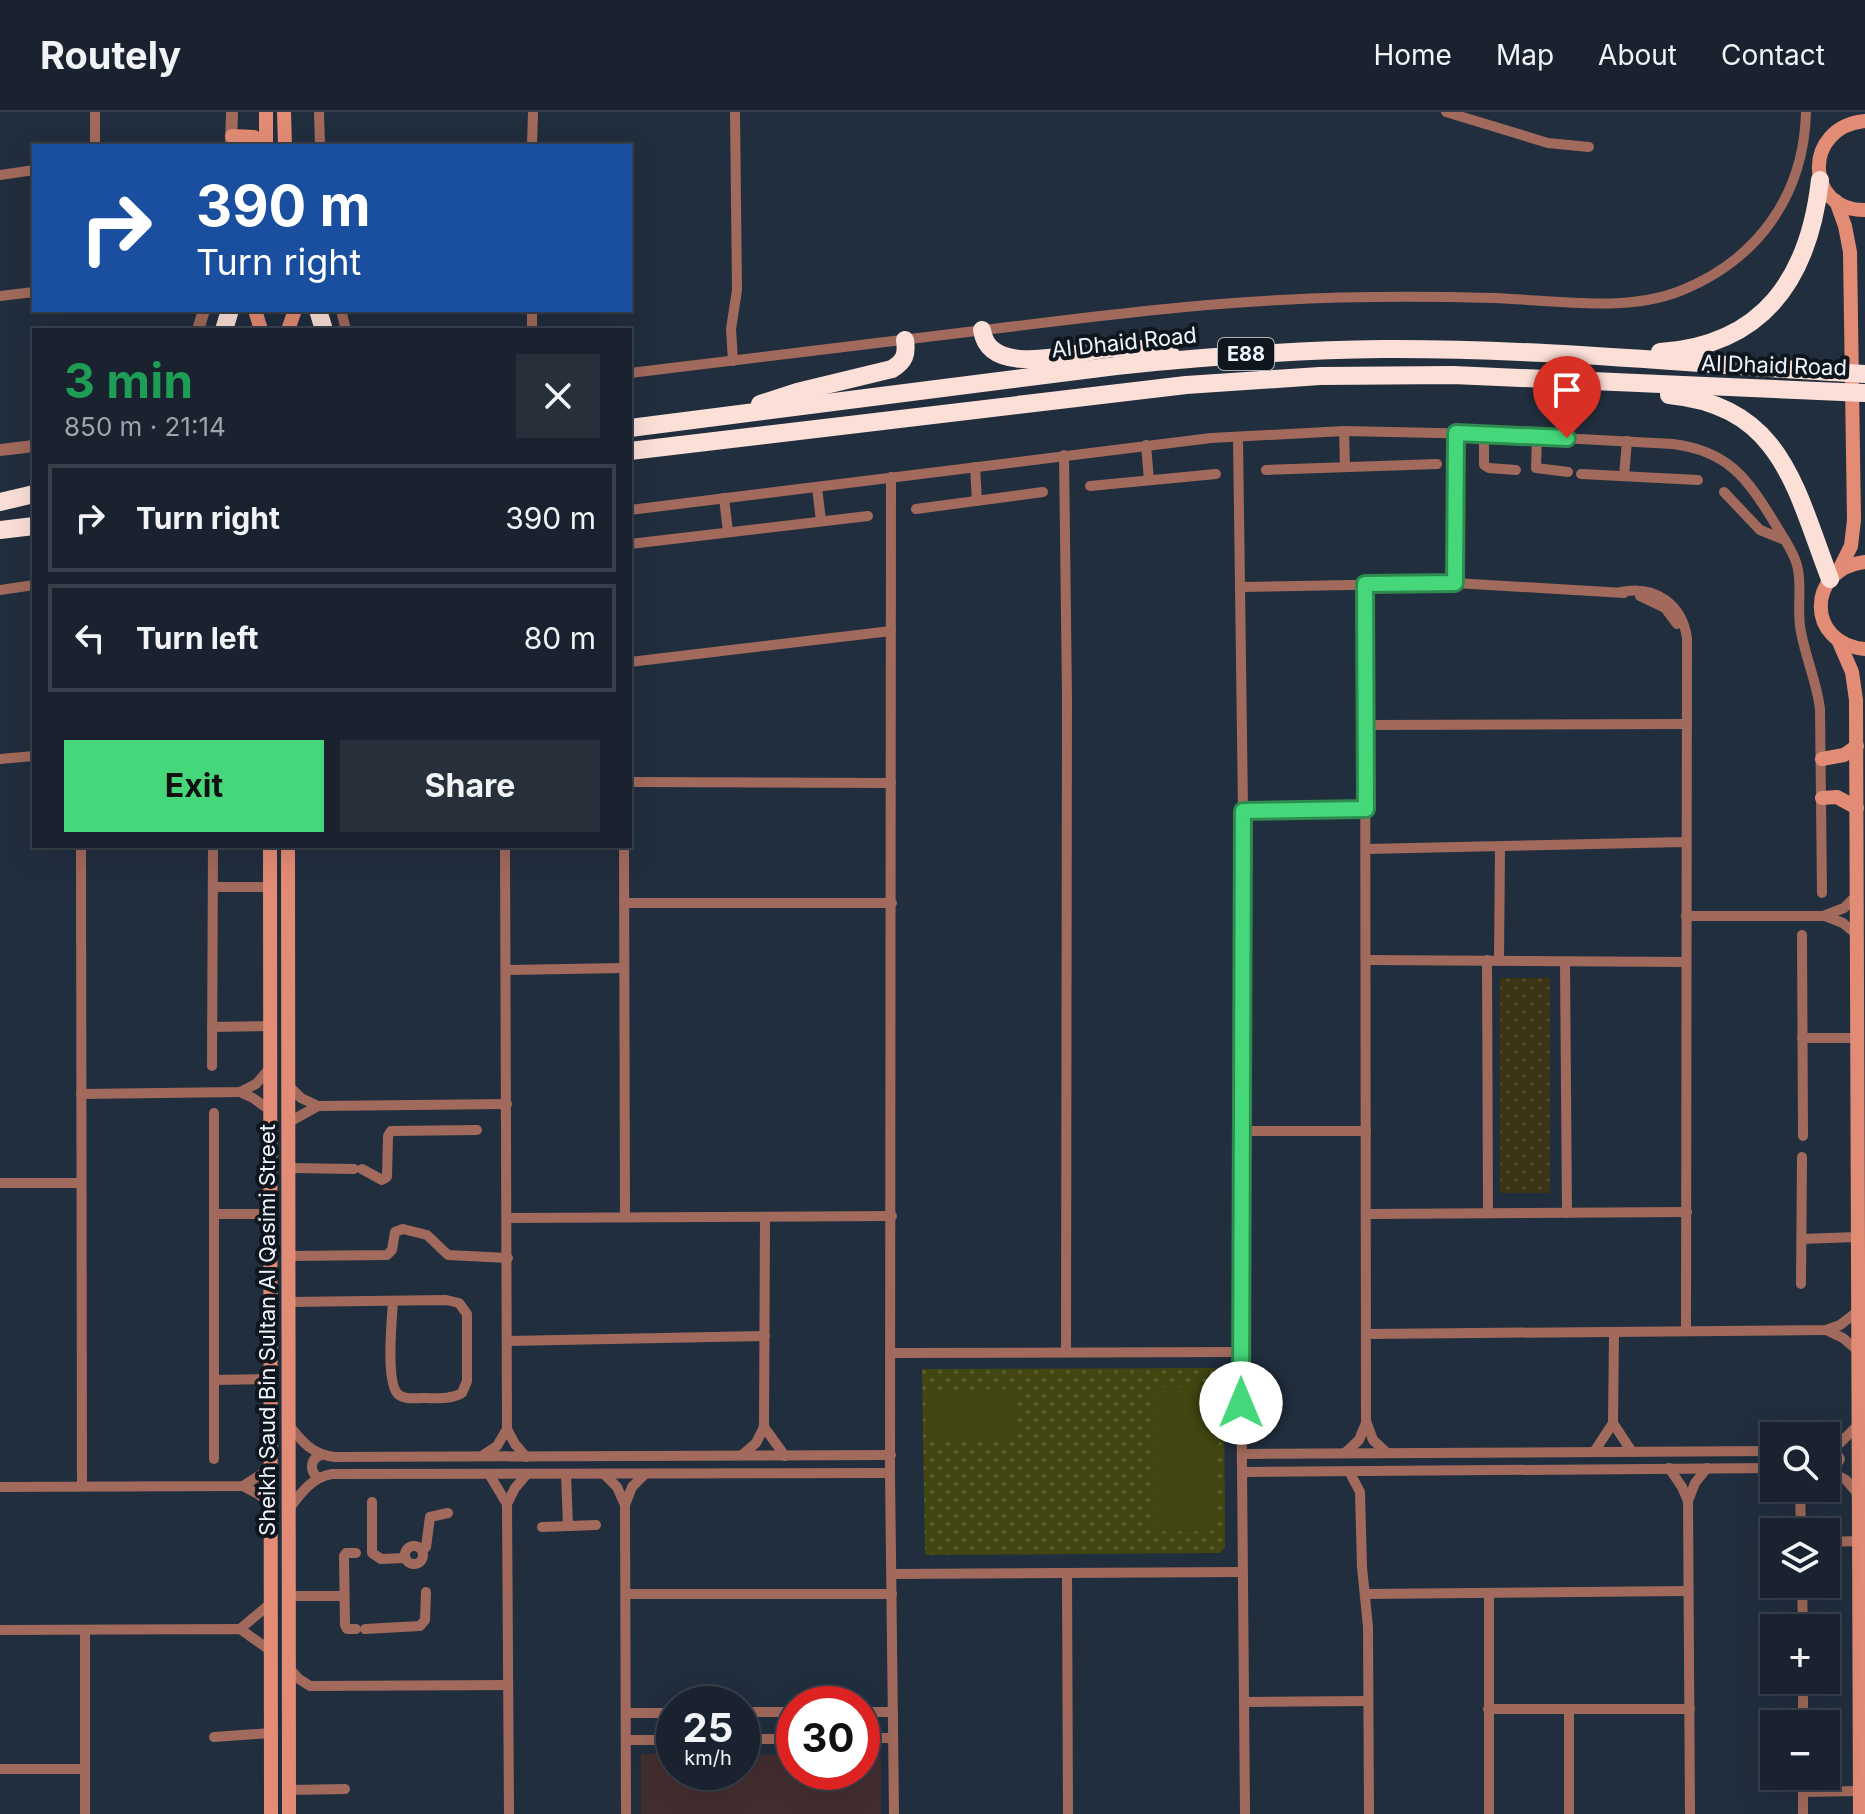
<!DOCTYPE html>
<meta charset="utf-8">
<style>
:root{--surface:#19222e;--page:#262f3a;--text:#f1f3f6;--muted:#9fa4aa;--line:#373f4a;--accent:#46d77a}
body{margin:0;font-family:Inter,sans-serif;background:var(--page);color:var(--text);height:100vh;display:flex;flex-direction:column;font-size:30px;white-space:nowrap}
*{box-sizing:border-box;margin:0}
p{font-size:26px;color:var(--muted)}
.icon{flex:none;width:44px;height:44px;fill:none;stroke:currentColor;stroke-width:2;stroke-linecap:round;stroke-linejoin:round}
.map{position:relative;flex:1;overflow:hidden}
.side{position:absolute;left:32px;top:216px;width:600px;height:520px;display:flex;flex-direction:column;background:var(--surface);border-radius:0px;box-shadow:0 8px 32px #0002,0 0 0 2px var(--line)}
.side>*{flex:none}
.hud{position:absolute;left:32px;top:32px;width:600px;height:168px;border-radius:0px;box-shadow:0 8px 32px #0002,0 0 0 2px var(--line);background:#1a4fa0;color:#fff;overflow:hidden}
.buttons{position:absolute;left:1760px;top:1310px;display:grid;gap:16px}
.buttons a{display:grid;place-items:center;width:80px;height:80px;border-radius:0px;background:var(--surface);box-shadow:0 8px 32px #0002,0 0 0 2px var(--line);font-size:40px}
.speed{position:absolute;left:656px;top:1574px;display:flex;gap:16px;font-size:40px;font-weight:700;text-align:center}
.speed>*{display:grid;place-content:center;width:104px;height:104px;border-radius:50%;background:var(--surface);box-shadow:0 8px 32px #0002,0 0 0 2px var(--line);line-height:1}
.speed small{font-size:20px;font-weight:400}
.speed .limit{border:12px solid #d22;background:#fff;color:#111}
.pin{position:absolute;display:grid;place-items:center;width:68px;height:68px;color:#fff;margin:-82px -34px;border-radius:50% 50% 50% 0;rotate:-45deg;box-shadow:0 0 8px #0007}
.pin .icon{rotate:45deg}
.me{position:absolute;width:88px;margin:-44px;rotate:0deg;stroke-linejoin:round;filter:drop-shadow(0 0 6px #0008)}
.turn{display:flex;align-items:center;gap:28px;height:168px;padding:0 32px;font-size:36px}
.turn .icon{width:104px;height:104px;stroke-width:2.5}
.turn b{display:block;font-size:56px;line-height:68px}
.round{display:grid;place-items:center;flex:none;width:84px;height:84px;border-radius:0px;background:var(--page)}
.summary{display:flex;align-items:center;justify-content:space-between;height:136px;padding:0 32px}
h1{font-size:48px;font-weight:700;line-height:60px;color:#1e9e55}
.cta{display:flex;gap:16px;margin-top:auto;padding:16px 32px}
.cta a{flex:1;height:92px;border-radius:0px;background:var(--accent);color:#111;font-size:32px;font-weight:700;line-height:92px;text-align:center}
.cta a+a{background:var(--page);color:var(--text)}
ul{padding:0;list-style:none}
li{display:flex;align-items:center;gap:24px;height:108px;margin:0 16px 12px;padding:0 16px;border:4px solid var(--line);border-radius:0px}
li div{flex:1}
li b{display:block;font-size:30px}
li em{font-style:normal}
header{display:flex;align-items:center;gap:48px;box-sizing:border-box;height:112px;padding:0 40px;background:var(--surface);border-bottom:2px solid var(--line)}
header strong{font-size:38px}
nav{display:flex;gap:44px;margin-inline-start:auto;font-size:28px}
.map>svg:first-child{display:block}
</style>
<header>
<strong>Routely</strong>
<nav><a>Home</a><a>Map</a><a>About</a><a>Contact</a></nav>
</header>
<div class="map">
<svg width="1865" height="1702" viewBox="0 0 1865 1702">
<defs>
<pattern id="sand-dots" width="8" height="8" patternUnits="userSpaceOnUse" patternTransform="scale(2)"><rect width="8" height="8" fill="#3c3414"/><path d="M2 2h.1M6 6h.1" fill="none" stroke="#4f482c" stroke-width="1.8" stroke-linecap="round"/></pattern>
<pattern id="park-dots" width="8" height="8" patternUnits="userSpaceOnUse" patternTransform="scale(2)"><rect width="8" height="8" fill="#424610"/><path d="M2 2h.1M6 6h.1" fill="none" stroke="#5e6134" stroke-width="1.8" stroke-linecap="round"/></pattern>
</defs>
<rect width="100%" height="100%" fill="#212e3e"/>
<path fill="#432e2f" d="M 641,1642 L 674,1642 L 674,1660 L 742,1660 L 742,1643 L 794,1643 L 794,1660 L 862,1660 L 862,1643 L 881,1643 L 881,1702 L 641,1702 Z"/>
<rect fill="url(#sand-dots)" x="1500" y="866" width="50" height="215"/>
<path fill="url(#park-dots)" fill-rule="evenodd" d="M 1219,1256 L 1224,1261 L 1225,1435 L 1220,1441 L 925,1443 L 922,1257 ZM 1156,1350 L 1218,1418 L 1155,1419 Z"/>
<g fill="#424610">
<path d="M 1155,1275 L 1218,1275 L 1218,1418 L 1155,1419 Z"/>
<path d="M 1014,1277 L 1015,1328 L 928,1330 L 927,1279 Z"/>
</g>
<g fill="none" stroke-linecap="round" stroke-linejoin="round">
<g stroke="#a16a5c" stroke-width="10">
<path d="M 319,0 L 320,34"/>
<path d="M 1446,0 L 1548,31 L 1589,35"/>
<path d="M 95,34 L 95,0"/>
<path d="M 532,34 L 533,0"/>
<path d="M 0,63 L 34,58"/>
<path d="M 0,184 L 34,180"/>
<path d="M 341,198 L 346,218"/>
<path d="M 532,218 L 532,198"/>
<path d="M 733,249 L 731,217 L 737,178 L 735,0"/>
<path d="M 630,261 C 748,247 866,232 984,218 C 1083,206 1181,193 1280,188 C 1351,184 1423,184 1494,186 C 1553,188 1625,201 1680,179 C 1758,148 1804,83 1806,0"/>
<path d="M 1344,319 L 1345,355"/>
<path d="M 1484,322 L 1484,353 L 1489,356 L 1516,358"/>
<path d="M 1238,325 L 1243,699 L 1241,1240 L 1245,1702"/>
<path d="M 1537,325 L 1536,356 L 1568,360"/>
<path d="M 1146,333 L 1149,368"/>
<path d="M 1064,343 L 1067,585 L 1066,1240"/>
<path d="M 975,355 L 977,389"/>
<path d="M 1266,358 L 1437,352"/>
<path d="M 1581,362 L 1698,368"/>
<path d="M 1624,364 L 1627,329"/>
<path d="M 891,365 L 890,1361 L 894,1702"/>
<path d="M 1090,374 L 1216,362"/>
<path d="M 817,375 L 821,409"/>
<path d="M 1724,380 L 1760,418 L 1785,428"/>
<path d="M 724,386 L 728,420"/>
<path d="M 916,397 L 1043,380"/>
<path d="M 630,398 L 1211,326 L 1344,319 L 1484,322 L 1673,332 C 1728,339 1747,366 1774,410 C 1782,424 1793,438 1797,453 C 1803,475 1796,498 1801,520 C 1806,547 1817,571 1820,597 L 1822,781"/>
<path d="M 630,432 L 868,404"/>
<path d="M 1455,471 L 1456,321"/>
<path d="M 1365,472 L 1366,1309 L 1373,1328 L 1387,1341"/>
<path d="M 1241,475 L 1455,471 L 1624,481"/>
<path d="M 0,478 L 34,473"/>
<path d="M 1621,480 C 1655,473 1682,492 1687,526 L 1686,1219"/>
<path d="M 1640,484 L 1665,496 L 1677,512"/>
<path d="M 630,550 L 891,519"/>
<path d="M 1366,613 L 1685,612"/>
<path d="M 0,647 L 34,644"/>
<path d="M 630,670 L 891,671"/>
<path d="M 1243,699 L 1366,697"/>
<path d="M 81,734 L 82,1374"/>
<path d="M 505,734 L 507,1317 L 515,1332 L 526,1345"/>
<path d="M 624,734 L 625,1105"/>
<path d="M 1366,737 L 1685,730"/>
<path d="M 213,775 L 271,775"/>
<path d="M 624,791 L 892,791"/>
<path d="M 1686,804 L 1823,804 L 1844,796 L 1856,784"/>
<path d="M 1825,804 L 1843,811 L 1856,822"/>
<path d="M 1802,823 L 1803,1024"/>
<path d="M 1366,848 L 1686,850"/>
<path d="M 1487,848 L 1488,1101"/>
<path d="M 1499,849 L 1500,735"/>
<path d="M 1565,850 L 1567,1101"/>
<path d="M 506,858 L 624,856"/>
<path d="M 212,915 L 271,914"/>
<path d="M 1802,926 L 1856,926"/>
<path d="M 212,954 L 213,734"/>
<path d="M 288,973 L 301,986 L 318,994 L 507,992"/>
<path d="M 240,980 L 253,986 L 271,999"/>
<path d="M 81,982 L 240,980 L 256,972 L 270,956"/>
<path d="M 214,1001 L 214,1347"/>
<path d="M 289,1010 L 318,994"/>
<path d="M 1242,1019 L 1366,1019"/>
<path d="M 290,1056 L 354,1057"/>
<path d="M 362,1057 L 382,1068 L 387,1065 L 388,1024 L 391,1019 L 477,1018"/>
<path d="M 0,1071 L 81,1071"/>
<path d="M 214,1102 L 270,1102"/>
<path d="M 1367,1102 L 1687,1100"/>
<path d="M 508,1106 L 892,1104"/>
<path d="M 1802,1127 L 1856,1125"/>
<path d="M 289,1144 L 387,1143 L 392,1138 L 395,1120 L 403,1117 L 427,1123 L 448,1143 L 508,1146"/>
<path d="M 1801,1172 L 1802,1045"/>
<path d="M 289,1190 L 446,1188 L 459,1191 L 467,1202 L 467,1269 L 462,1281 C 450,1288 437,1286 424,1286 C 416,1286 406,1288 399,1283 C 385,1273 392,1207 393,1189"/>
<path d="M 1826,1218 L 1843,1226 L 1857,1238"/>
<path d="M 1367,1222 L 1826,1218 L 1840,1213 L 1857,1200"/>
<path d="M 507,1229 L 765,1224"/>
<path d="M 892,1241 L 1241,1240"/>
<path d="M 214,1268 L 271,1267"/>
<path d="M 1613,1311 L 1632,1340"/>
<path d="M 289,1313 C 302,1330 313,1343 335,1345 L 891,1343"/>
<path d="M 764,1315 L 785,1344"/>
<path d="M 1826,1338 L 1840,1331 L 1858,1313"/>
<path d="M 1594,1340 L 1613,1311 L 1614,1220"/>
<path d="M 1345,1341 L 1359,1328 L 1366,1311"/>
<path d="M 1242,1342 L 1774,1339"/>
<path d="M 742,1343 L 756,1331 L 764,1315 L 765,1105"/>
<path d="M 482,1344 L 497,1334 L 507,1317"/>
<path d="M 1669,1356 L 1682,1375 L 1688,1389"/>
<path d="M 1826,1358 L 1846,1368 L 1859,1383"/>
<path d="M 1826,1358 L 1836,1354 L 1840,1347 L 1836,1340 L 1826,1338"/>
<path d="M 1349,1359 L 1360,1380 L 1362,1455 L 1368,1515 L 1369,1702"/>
<path d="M 1242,1360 L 1774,1356"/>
<path d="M 489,1362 L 507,1392"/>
<path d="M 566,1362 L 568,1414"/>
<path d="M 604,1362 L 617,1375 L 625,1393"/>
<path d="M 318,1366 C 309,1358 310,1347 321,1343"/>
<path d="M 243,1374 L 258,1382 L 271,1393"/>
<path d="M 0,1375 L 243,1374 L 271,1356"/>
<path d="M 1800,1376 L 1801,1420"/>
<path d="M 372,1390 L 372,1441 L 381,1447 L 405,1446"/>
<path d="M 289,1397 C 300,1382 312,1365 332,1362 L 890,1361"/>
<path d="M 542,1415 L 596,1413"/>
<path d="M 1826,1430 L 1858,1429"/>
<circle cx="414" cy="1443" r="9"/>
<path d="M 422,1439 L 426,1435 L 430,1405 L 448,1401"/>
<path d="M 1067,1461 L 1068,1702"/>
<path d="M 892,1462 L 1242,1460"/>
<path d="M 1802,1472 L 1803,1516"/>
<path d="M 1489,1481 L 1489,1702"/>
<path d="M 626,1482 L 892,1482"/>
<path d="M 1365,1482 L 1688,1479"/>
<path d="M 289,1484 L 344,1484"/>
<path d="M 240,1517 L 271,1491"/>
<path d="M 356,1517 L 347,1517 L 345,1513 L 344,1444 L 346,1441 L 356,1441"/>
<path d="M 365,1517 L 420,1514 L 425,1508 L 426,1480"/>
<path d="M 0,1518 L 240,1517 L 271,1539"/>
<path d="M 290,1557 L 299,1567 L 310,1574 L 508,1573"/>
<path d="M 1244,1590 L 1367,1589"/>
<path d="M 1488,1597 L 1690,1597"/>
<path d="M 742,1600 L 794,1600"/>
<path d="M 862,1600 L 893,1600"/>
<path d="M 626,1601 L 674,1601"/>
<path d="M 1803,1612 L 1803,1586"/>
<path d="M 214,1625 L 271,1621"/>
<path d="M 862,1626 L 893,1626"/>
<path d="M 742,1627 L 794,1627"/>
<path d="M 626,1628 L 674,1628"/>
<path d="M 0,1657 L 85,1657"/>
<path d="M 289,1678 L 345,1677"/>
<path d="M 1803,1680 L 1859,1679"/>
<path d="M 85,1702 L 85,1518"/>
<path d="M 509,1702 L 507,1392 L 515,1376 L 527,1362"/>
<path d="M 626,1702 L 625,1393 L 632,1375 L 645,1362"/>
<path d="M 1569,1702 L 1569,1597"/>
<path d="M 1690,1702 L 1688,1389 L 1695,1371 L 1707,1356"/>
<path d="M 1803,1702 L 1803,1664"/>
</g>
<g stroke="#a16a5c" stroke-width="12">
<path d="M 231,34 L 232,0"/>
<path d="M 198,218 L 204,198"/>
<path d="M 0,338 L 34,334"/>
</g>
<g stroke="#e38c75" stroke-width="14">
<path d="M 284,0 L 285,34"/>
<path d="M 1865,9 C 1802,15 1805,99 1865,98"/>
<path d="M 232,24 L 254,25 L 265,34"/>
<path d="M 266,34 L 266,0"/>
<path d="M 1836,89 L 1845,114 L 1850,140 L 1854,408 L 1851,434 L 1839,458"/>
<path d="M 255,198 L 261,218"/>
<path d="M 288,218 L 295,198"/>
<path d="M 1865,450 C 1806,457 1806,532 1865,537"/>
<path d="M 1839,530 L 1852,560 L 1856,588 L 1860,1702"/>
<path d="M 1822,647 L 1844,643 L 1857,634"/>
<path d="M 1822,686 L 1837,685 L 1857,696"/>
<path d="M 270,734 L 271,1702"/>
<path d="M 288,734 L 289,1702"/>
</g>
<g stroke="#fce0d8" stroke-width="18">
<path d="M 318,198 L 324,218"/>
<path d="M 224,218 L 230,198"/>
<path d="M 982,218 C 990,270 1081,237 1116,236 C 1136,235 1153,239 1172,244"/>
<path d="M 1660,240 C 1764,233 1809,165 1820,68"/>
<path d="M 1669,283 C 1782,294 1795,376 1830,467"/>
<path d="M 760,292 L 797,280 L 892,257 C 905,249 907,242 905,228"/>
<path d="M 630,316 L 1116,254 C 1204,245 1293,238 1382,237 C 1543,236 1704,253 1865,262"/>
<path d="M 630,339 L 1186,273 L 1320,264 L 1453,263 L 1865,281"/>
<path d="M 0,390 L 34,382"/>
<path d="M 0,418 L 34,414"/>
</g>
</g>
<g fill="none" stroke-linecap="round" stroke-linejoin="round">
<g stroke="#2e8c4f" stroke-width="20">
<path id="route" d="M 1241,1291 L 1243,699 L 1366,697 L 1365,472 L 1455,471 L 1456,321 L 1567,326"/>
</g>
<use href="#route" stroke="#46d77a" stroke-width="14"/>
</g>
<g text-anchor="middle" stroke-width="8" stroke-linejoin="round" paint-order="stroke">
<rect fill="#10161d" stroke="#acb2ba" stroke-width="2" x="1218" y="226" width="56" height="32" rx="6"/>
<g font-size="20" font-weight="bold" fill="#eff5fe">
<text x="1246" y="249">E88</text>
</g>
<g font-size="22" fill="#eff5fe" stroke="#10161d">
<text transform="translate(1124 230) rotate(-6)" y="8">Al Dhaid Road</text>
<text transform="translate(1774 253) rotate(2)" y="8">Al Dhaid Road</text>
<text transform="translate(267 1218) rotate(-90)" y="8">Sheikh Saud Bin Sultan Al Qasimi Street</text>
</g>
</g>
</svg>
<div class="buttons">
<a><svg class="icon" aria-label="search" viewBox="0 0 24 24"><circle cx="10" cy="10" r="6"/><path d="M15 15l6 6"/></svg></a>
<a><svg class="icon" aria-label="layers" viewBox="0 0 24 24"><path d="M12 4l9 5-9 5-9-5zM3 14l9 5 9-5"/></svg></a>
<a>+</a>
<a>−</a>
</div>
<div class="speed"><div>25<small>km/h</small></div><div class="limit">30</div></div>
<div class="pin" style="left:1567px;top:326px;background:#d93025"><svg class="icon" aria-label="arrive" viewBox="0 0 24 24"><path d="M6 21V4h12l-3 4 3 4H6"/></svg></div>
<svg class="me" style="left:1241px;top:1291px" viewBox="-20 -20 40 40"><circle r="19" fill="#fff"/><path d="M0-13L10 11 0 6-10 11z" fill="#46d77a"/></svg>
<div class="hud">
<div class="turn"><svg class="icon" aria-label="right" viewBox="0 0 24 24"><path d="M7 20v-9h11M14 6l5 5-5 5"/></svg><div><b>390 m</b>Turn right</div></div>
</div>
<section class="side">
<div class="summary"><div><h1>3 min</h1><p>850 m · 21:14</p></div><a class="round"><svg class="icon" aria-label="close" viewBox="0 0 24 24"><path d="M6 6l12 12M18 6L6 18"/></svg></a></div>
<ul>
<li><svg class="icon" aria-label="right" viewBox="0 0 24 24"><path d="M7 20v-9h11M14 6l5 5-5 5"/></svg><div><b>Turn right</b></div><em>390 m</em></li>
<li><svg class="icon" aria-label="left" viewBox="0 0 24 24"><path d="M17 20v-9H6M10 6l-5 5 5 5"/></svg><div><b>Turn left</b></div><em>80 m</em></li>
</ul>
<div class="cta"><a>Exit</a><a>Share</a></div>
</section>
</div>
